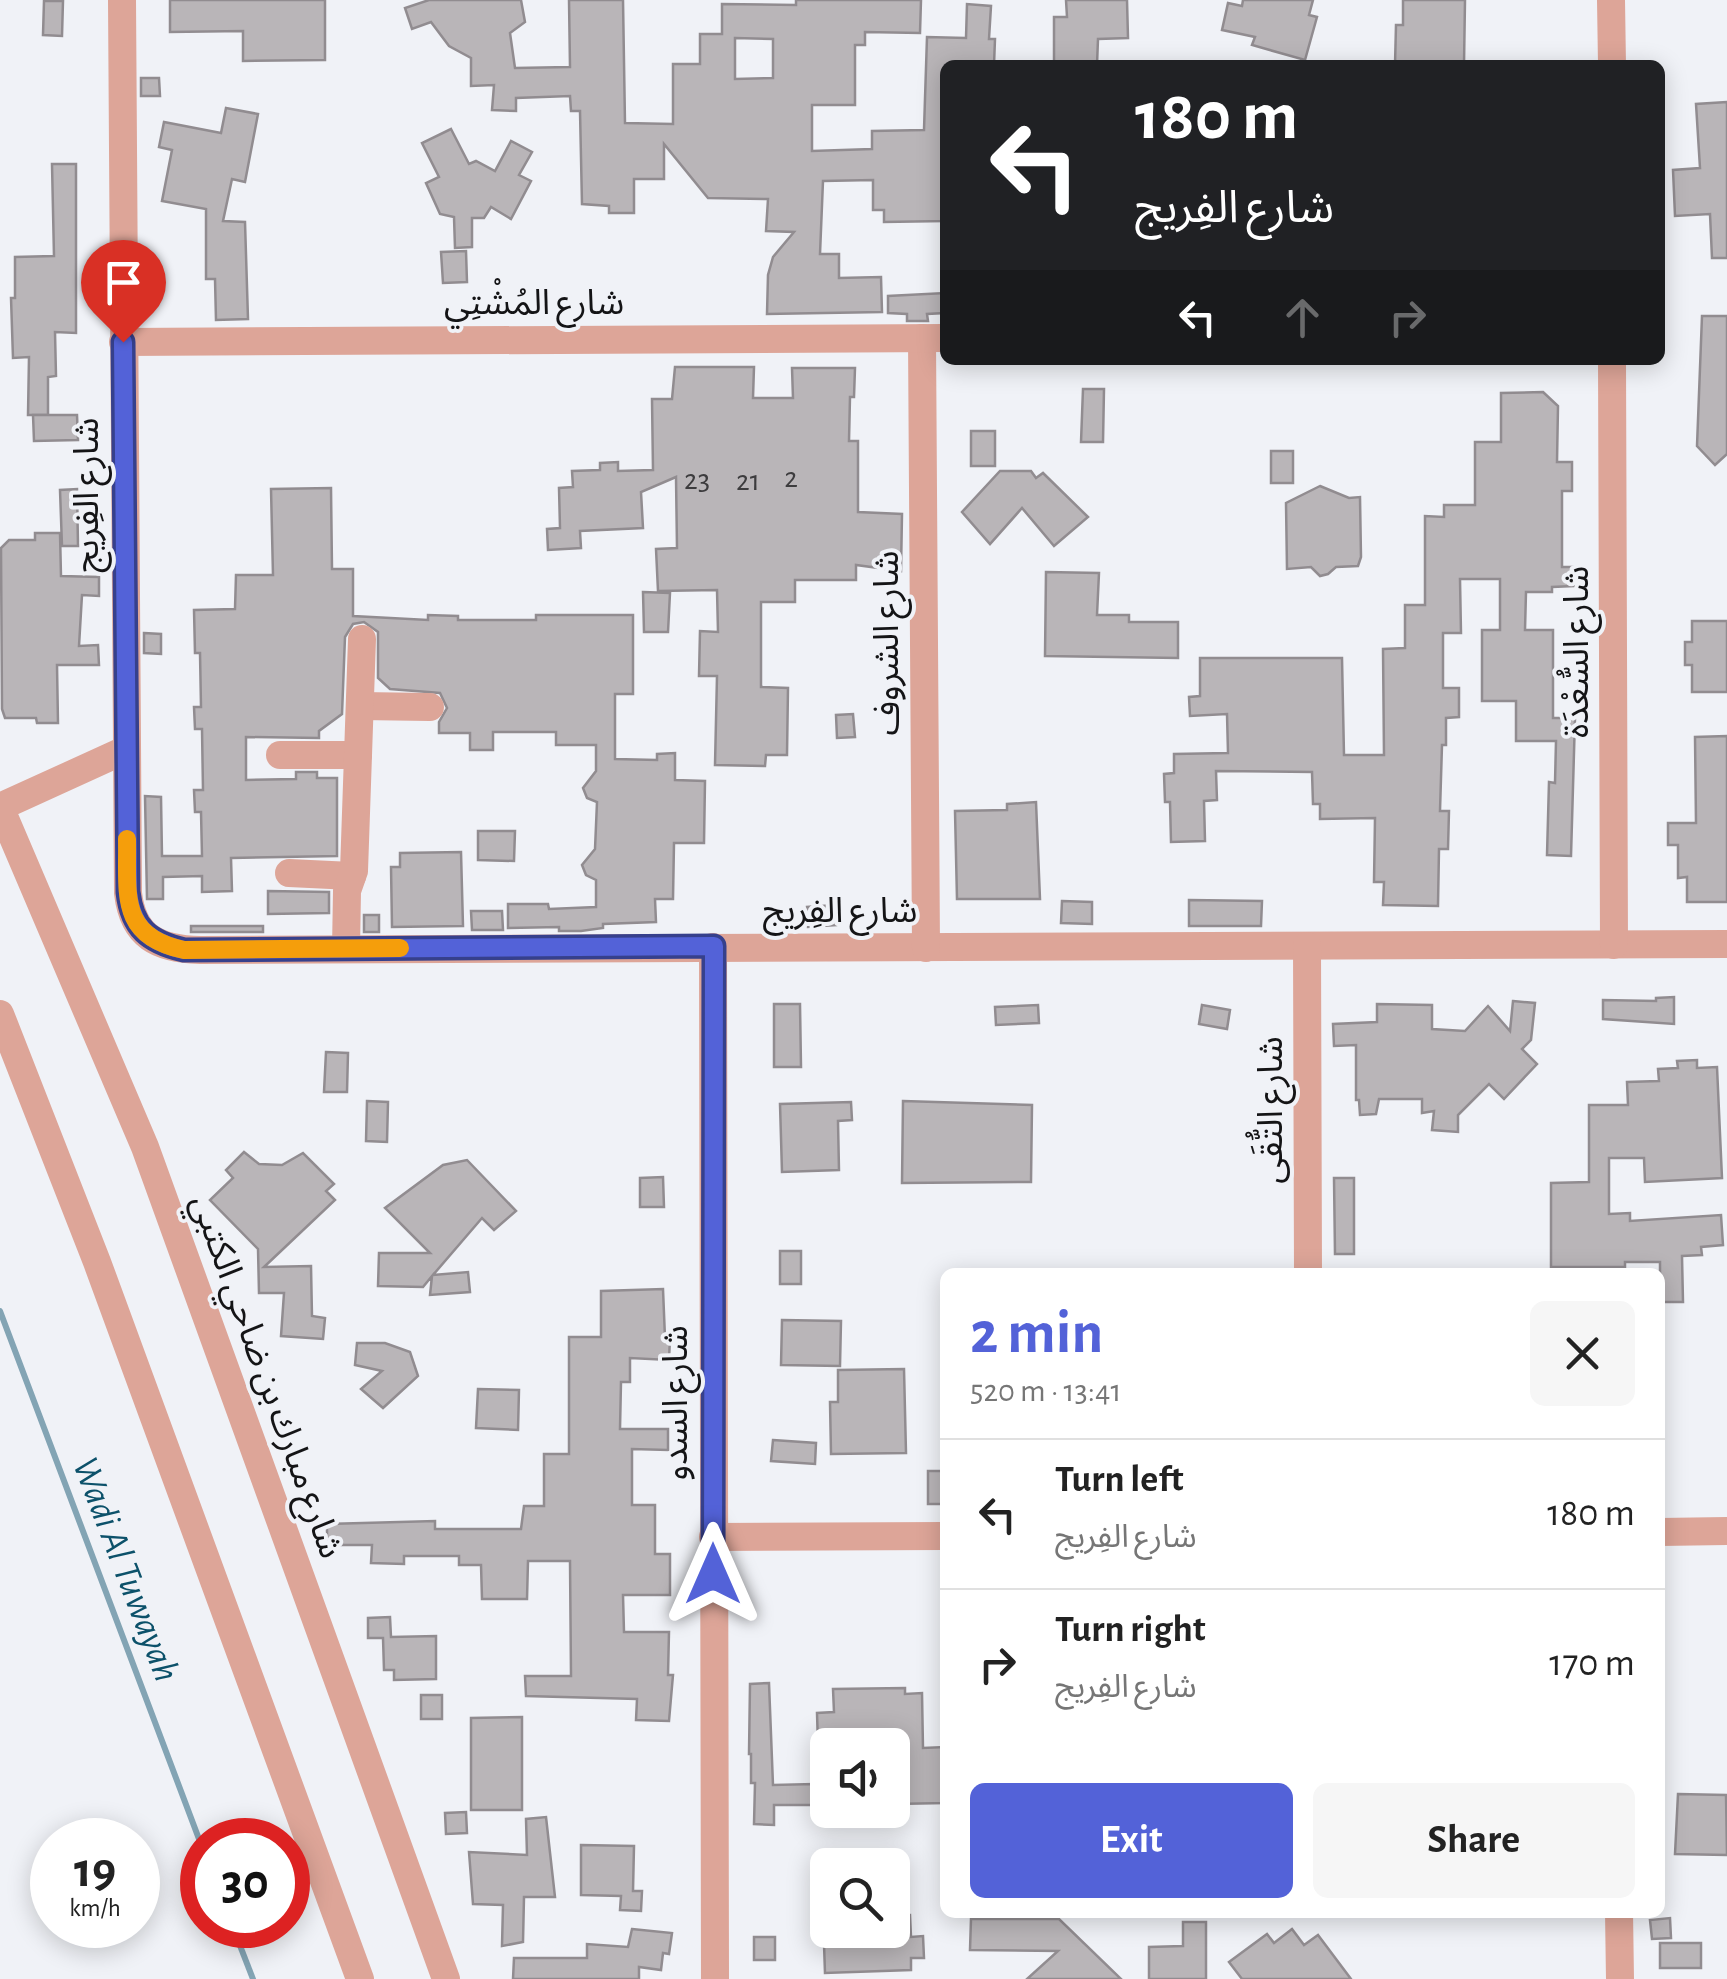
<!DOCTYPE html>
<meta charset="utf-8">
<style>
:root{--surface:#fff;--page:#f6f6f6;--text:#222;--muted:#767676;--line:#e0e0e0;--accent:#5362d8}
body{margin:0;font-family:"Alegreya Sans","Noto Sans Arabic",sans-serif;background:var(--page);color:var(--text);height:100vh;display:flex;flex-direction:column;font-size:38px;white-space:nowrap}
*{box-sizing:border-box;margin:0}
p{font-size:32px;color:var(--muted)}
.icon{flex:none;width:55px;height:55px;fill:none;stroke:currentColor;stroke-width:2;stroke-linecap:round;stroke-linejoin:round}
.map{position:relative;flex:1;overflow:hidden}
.drawer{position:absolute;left:940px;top:1268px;width:725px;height:650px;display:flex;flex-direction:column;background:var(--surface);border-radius:15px;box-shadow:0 5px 25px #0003}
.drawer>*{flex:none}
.banner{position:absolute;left:940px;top:60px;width:725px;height:305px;border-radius:15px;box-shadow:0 5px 25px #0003;background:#202124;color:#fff;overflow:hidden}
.buttons{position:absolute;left:810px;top:1728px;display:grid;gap:20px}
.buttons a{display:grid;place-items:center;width:100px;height:100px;border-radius:15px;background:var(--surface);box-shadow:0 5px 25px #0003;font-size:50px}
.speed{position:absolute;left:30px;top:1818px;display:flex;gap:20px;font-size:50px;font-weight:700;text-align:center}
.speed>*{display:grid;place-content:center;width:130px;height:130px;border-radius:50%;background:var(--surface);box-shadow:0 5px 25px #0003;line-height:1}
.speed small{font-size:25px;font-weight:400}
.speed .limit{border:15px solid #d22;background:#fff;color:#111}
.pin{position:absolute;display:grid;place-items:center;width:85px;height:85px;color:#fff;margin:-102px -42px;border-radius:50% 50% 50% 0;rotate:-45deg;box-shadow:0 0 10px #0007}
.pin .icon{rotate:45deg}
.me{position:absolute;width:110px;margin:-55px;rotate:0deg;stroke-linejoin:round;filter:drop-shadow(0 0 8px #0008)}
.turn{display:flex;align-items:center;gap:35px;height:210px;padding:0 30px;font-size:45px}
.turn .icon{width:130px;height:130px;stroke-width:2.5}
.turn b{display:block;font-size:70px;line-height:85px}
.lanes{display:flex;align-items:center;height:95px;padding:0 30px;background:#0003;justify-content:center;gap:50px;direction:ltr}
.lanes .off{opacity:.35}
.round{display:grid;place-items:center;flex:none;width:105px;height:105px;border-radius:15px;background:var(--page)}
.head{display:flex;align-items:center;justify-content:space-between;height:170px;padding:0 30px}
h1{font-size:60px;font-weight:700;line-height:75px;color:var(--accent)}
.cta{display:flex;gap:20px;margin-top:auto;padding:20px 30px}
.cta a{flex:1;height:115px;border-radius:15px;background:var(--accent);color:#fff;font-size:40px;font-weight:700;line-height:115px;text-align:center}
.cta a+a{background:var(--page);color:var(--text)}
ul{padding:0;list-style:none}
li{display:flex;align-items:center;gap:30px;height:150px;padding:0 30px;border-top:2px solid var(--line)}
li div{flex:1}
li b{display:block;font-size:38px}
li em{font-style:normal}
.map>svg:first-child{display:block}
</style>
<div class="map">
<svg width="1727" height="1979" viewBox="0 0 1727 1979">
<rect width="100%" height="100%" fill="#f0f2f7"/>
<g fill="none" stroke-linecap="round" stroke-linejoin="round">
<g stroke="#83a4b4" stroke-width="6">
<path d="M 0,1311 L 202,1847"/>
<path d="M 232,1925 L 253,1979"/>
</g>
</g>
<g fill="#b9b5b8" stroke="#918c90" stroke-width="2.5" fill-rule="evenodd">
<path d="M 170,0 L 325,0 L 325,60 L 243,61 L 243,31 L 170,32 Z"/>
<path d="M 429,0 L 521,0 L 525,22 L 510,33 L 515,68 L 570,67 L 569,0 L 623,0 L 625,123 L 673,124 L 673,64 L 700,64 L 700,34 L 722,34 L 722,4 L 796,5 L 796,0 L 921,0 L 920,33 L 865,32 L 865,45 L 855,45 L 855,105 L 812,105 L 812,151 L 872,149 L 872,131 L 924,130 L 927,37 L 966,38 L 967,4 L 991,6 L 989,39 L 995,39 L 994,65 L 945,65 L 945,221 L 884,222 L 884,210 L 873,210 L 873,180 L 823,181 L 820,254 L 839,254 L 839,278 L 881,277 L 882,312 L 767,314 L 768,275 L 773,257 L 794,232 L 766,231 L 768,199 L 708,198 L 664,144 L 664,179 L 634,179 L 634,213 L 609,213 L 609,206 L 582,204 L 580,111 L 571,111 L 570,96 L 516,98 L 516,111 L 492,110 L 494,85 L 471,86 L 471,58 L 449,46 L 431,22 L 412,29 L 405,8 ZM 735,38 L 773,39 L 773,78 L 735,79 Z"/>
<path d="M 1066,0 L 1127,0 L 1128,38 L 1098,39 L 1097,65 L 1054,65 L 1054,17 L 1067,17 Z"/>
<path d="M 1243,0 L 1313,0 L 1309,15 L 1317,17 L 1305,60 L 1252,45 L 1255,37 L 1222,30 L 1228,3 L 1242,6 Z"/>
<path d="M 1403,0 L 1465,0 L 1464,65 L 1395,65 L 1396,25 L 1403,25 Z"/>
<path d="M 44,1 L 63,1 L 62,36 L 43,35 Z"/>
<path d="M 141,78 L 159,78 L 160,96 L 141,96 Z"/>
<path d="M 1727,102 L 1727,258 L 1712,258 L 1710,214 L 1675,216 L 1673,170 L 1700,168 L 1696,104 Z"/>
<path d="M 226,108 L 258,114 L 245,182 L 232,179 L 223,221 L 245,222 L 248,319 L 216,320 L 215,279 L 206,279 L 206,209 L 162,201 L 172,150 L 159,147 L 164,122 L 221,133 Z"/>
<path d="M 451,129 L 469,164 L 476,161 L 495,171 L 511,141 L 532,152 L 519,175 L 531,181 L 511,219 L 491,207 L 484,218 L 472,218 L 472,247 L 455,248 L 454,217 L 440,214 L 426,183 L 439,177 L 422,143 Z"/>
<path d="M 52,164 L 76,164 L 76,333 L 55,332 L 56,376 L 48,377 L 48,415 L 28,415 L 29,357 L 13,358 L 11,298 L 15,298 L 15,257 L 54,256 Z"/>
<path d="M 466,251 L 467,282 L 443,283 L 441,252 Z"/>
<path d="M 945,293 L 945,313 L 927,314 L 928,321 L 907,321 L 907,314 L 888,313 L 888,296 Z"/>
<path d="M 1702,316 L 1727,316 L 1727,454 L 1715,465 L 1697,446 Z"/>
<path d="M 675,367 L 754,367 L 753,398 L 793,398 L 792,368 L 855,368 L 854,397 L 850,397 L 849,441 L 858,441 L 858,512 L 902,514 L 901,571 L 856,565 L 856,580 L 795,580 L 795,602 L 761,602 L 761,687 L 788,688 L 787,755 L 766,755 L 765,766 L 715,765 L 717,676 L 699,676 L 700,631 L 718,632 L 717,590 L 658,591 L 656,549 L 677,548 L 676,477 L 641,492 L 643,528 L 580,531 L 581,548 L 548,550 L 547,529 L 560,528 L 559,488 L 573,487 L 572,471 L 600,470 L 600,463 L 618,462 L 618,471 L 653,470 L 652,399 L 672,399 Z"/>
<path d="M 1083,389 L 1104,389 L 1103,442 L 1081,442 Z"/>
<path d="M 1543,392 L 1558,406 L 1557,462 L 1572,462 L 1572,491 L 1562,491 L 1562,567 L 1574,567 L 1574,586 L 1552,587 L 1552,592 L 1526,592 L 1525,630 L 1553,630 L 1553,718 L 1575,718 L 1571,856 L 1547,855 L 1549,782 L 1555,783 L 1556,741 L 1516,741 L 1516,701 L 1482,701 L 1482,630 L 1500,630 L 1500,579 L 1460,579 L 1461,633 L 1443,633 L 1443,688 L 1459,688 L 1459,717 L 1446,718 L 1446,745 L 1442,745 L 1440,811 L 1449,811 L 1448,849 L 1439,849 L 1438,906 L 1383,905 L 1384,882 L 1374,882 L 1375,818 L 1320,819 L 1320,804 L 1313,804 L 1312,772 L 1216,771 L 1217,800 L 1204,801 L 1205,841 L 1171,842 L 1170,802 L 1165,802 L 1164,774 L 1174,773 L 1174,754 L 1228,753 L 1227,714 L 1190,716 L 1189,697 L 1200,696 L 1200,658 L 1342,658 L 1344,755 L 1384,755 L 1383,649 L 1405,648 L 1405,605 L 1425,605 L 1425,516 L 1444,517 L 1444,505 L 1475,505 L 1475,442 L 1501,442 L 1501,393 Z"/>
<path d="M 33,415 L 77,415 L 78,440 L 34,441 Z"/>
<rect x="971" y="431" width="24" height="35"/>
<rect x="1271" y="451" width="22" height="32"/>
<path d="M 1000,471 L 1031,471 L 1036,478 L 1043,473 L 1088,517 L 1054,546 L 1022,508 L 990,544 L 962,512 Z"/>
<path d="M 1320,486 L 1349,498 L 1360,497 L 1361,557 L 1358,566 L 1336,567 L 1328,574 L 1320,576 L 1311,567 L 1287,569 L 1286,503 Z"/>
<path d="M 331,488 L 332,569 L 353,569 L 353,616 L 428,620 L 428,615 L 458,616 L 458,620 L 536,620 L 536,615 L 633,615 L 633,694 L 615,694 L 615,759 L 657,760 L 657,754 L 675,753 L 675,780 L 705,781 L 704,843 L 674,843 L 673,899 L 655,899 L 656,922 L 603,924 L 603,928 L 581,931 L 559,931 L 559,927 L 508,928 L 508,904 L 548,904 L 549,909 L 596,907 L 596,880 L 586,875 L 582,865 L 595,849 L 597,802 L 587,798 L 583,788 L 596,771 L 596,745 L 556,745 L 556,732 L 493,732 L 493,750 L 470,750 L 470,733 L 439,733 L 439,722 L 447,708 L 440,693 L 390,689 L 378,678 L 378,632 L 364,622 L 353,624 L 345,637 L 342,714 L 319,731 L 319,738 L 246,737 L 246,780 L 296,779 L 296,772 L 317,772 L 317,778 L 337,778 L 337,856 L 231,858 L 232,891 L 202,892 L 202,876 L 163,877 L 163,899 L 147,899 L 145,796 L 161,797 L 162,856 L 202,856 L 201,812 L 195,812 L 194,790 L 203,790 L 202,729 L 195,729 L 194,707 L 201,707 L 200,653 L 195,653 L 194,610 L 235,609 L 236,575 L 273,575 L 271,489 Z"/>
<path d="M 77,489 L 78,546 L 62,546 L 60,490 Z"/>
<path d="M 35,533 L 60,533 L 61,576 L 99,577 L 99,596 L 82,595 L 79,646 L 98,645 L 99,665 L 57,665 L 58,723 L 37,723 L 36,718 L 5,718 L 2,709 L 1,548 L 9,540 L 35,540 Z"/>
<path d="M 1046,572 L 1099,573 L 1097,615 L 1129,615 L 1129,622 L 1178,622 L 1178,658 L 1045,656 Z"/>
<path d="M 643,592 L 670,593 L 668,632 L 644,632 Z"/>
<path d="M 1692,621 L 1727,621 L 1727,692 L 1692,692 L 1692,665 L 1685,665 L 1685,642 L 1692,642 Z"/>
<path d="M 144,633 L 161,634 L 161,654 L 144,653 Z"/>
<path d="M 853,714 L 855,737 L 837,738 L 836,715 Z"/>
<path d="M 1727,736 L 1727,902 L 1687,902 L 1687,877 L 1678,878 L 1678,845 L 1668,845 L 1668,823 L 1696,823 L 1695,737 Z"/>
<path d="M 1036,802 L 1040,899 L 957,899 L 955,811 L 1007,810 L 1007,804 Z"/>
<path d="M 478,831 L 515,831 L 514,861 L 478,860 Z"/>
<path d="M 461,852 L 463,926 L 392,927 L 391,867 L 400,867 L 400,853 Z"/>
<path d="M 268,891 L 329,892 L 329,913 L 268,914 Z"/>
<path d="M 1189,900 L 1262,901 L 1261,926 L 1189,926 Z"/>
<path d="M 1062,901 L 1092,902 L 1092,924 L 1061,923 Z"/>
<path d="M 835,905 L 836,925 L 808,927 L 807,907 Z"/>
<path d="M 471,911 L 502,911 L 503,930 L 472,930 Z"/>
<rect x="364" y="915" width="15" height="17"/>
<rect x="191" y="926" width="72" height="6"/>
<path d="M 1674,997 L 1674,1024 L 1603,1019 L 1603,1000 L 1656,1001 L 1656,998 Z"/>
<path d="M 1513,1001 L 1535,1003 L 1531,1040 L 1522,1049 L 1537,1064 L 1504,1099 L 1489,1084 L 1458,1115 L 1458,1132 L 1432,1130 L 1434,1111 L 1422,1113 L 1422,1099 L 1379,1099 L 1376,1114 L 1360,1115 L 1359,1100 L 1356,1100 L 1356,1045 L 1334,1046 L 1333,1024 L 1377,1022 L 1377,1004 L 1432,1005 L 1432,1029 L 1465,1031 L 1488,1006 L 1510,1031 Z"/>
<path d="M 774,1004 L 800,1004 L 801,1067 L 774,1067 Z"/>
<path d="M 1038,1005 L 1039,1023 L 996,1025 L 995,1007 Z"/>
<path d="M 1202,1005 L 1230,1010 L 1227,1029 L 1199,1024 Z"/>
<path d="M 326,1052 L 348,1053 L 347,1092 L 324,1092 Z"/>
<path d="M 1697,1060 L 1697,1068 L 1717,1067 L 1722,1178 L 1645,1182 L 1644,1158 L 1609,1158 L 1609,1214 L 1630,1213 L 1630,1221 L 1721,1215 L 1723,1245 L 1701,1247 L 1702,1255 L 1682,1256 L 1683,1302 L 1660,1302 L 1660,1262 L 1625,1262 L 1625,1267 L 1551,1267 L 1551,1183 L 1589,1182 L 1589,1105 L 1628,1105 L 1627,1082 L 1659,1081 L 1658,1069 L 1678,1068 L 1677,1061 Z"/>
<path d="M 367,1101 L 388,1102 L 387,1142 L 366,1141 Z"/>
<path d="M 903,1101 L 1032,1105 L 1031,1182 L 902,1183 Z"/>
<path d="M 851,1102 L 852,1120 L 838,1121 L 839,1170 L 782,1172 L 780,1104 Z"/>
<path d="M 244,1152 L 259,1164 L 282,1165 L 303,1153 L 334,1184 L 326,1191 L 335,1200 L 264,1267 L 311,1266 L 312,1316 L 325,1318 L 323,1339 L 281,1336 L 284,1293 L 259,1293 L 258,1249 L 210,1200 L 233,1178 L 226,1170 Z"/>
<path d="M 467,1160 L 516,1211 L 494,1230 L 482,1218 L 433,1275 L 468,1272 L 470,1292 L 430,1295 L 432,1276 L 423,1287 L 378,1286 L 379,1253 L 430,1253 L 385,1208 L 443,1165 Z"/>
<path d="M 663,1177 L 664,1207 L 640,1207 L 640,1178 Z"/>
<path d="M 1334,1178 L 1354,1178 L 1354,1254 L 1335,1254 Z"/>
<rect x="780" y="1251" width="21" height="33"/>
<path d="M 663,1289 L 665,1338 L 670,1338 L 669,1360 L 630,1358 L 630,1382 L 621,1382 L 620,1429 L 668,1429 L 668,1450 L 632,1449 L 632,1505 L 655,1505 L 655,1554 L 670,1554 L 670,1595 L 623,1595 L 624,1632 L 669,1632 L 668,1675 L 673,1675 L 669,1721 L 636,1720 L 637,1699 L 526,1696 L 525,1676 L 571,1676 L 570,1561 L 528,1561 L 527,1599 L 482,1599 L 481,1565 L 459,1565 L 459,1556 L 404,1556 L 404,1564 L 371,1563 L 372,1545 L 327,1545 L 327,1524 L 435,1521 L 435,1529 L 521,1529 L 524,1506 L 544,1506 L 544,1454 L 569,1454 L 569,1337 L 601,1337 L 601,1291 Z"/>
<path d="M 782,1320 L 841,1321 L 840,1366 L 781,1365 Z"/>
<path d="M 357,1343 L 385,1343 L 410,1352 L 418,1376 L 383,1408 L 361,1389 L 382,1371 L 355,1365 Z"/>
<path d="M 904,1369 L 906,1453 L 831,1454 L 830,1402 L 838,1402 L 838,1370 Z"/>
<path d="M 478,1389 L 519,1390 L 518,1430 L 476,1428 Z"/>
<path d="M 773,1440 L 816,1443 L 815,1464 L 771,1461 Z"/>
<rect x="928" y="1471" width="17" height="33"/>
<path d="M 390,1617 L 391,1637 L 436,1636 L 436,1679 L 394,1680 L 394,1670 L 384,1670 L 383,1638 L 368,1638 L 368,1618 Z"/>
<path d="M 769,1683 L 773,1785 L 814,1784 L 814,1805 L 774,1805 L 774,1825 L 754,1824 L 755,1783 L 751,1783 L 751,1754 L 749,1754 L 750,1684 Z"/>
<path d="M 905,1688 L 905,1694 L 922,1693 L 923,1748 L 945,1747 L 945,1803 L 895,1804 L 892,1745 L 818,1745 L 817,1713 L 834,1712 L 833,1689 Z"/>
<rect x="421" y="1695" width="21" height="24"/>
<path d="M 522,1717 L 522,1810 L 471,1810 L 471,1718 Z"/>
<path d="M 1678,1794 L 1726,1795 L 1727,1855 L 1675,1854 Z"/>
<path d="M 466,1812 L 467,1833 L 446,1834 L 445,1813 Z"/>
<path d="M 546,1817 L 555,1897 L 524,1897 L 523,1942 L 502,1946 L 503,1905 L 473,1904 L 469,1852 L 527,1855 L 526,1819 Z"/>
<path d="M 581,1845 L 634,1846 L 633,1891 L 642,1891 L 641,1911 L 620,1910 L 621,1896 L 581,1895 Z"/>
<path d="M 910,1915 L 911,1937 L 923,1936 L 924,1958 L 911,1958 L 911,1970 L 825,1973 L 824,1944 L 835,1944 L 834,1930 L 892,1930 L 892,1916 Z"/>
<path d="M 1670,1918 L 1671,1938 L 1652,1939 L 1650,1920 Z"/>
<path d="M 971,1919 L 1059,1919 L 1121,1979 L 1027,1979 L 1058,1951 L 970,1950 Z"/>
<path d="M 1183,1922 L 1206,1922 L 1206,1979 L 1149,1979 L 1149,1947 L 1183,1946 Z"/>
<path d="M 632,1929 L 672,1933 L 669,1954 L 663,1953 L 661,1970 L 639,1967 L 639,1979 L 513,1979 L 514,1958 L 587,1958 L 587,1944 L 628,1947 Z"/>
<path d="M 1292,1929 L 1304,1945 L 1318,1935 L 1351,1979 L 1242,1979 L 1229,1962 L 1267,1934 L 1274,1943 Z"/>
<rect x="754" y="1937" width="21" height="23"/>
<rect x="1660" y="1943" width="41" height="25"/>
</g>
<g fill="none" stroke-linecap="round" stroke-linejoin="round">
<g stroke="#dda598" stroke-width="28">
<path d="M 122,0 L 128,893 C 133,937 158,949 200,950 L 1727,944"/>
<path d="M 1611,0 L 1612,65"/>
<path d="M 922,338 L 926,948"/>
<path d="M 123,342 L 945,338"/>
<path d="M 1612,360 L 1614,945"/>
<path d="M 360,706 L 430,707"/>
<path d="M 125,750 L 0,807 L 145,1147 L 446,1979"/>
<path d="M 280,755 L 358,755"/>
<path d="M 289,873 L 352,876"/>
<path d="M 1307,946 L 1308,1272"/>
<path d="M 713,947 L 715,1979"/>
<path d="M 346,949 L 347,891 L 354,871 L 362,639"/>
<path d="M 0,1014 L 97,1262 L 360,1979"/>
<path d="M 1660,1532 L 1727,1531"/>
<path d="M 713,1537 L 945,1536"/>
<path d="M 1619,1912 L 1620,1979"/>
</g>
</g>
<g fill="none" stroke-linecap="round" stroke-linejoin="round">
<g stroke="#36408c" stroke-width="25">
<path id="route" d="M 123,342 L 128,892 C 132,928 149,942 184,950 L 714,946 L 713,1574"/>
</g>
<use href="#route" stroke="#5362d8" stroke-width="18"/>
<path stroke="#f59e0b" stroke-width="18" d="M 127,839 C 128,894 118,936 184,950 L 400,948"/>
</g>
<g text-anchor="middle" stroke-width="8" stroke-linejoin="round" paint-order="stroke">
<g font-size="30" fill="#3d3c3e">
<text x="791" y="487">2</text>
<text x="697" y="489">23</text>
<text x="748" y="490">21</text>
</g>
<g font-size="35" fill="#141416" stroke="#f0f2f7">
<text x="534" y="314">شارع المُشْتِي</text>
<text transform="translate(86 495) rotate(-90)" y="12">شارع الفِريج</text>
<text transform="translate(886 643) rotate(-90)" y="12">شارع الشروف</text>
<text transform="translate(1576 652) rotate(-90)" y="12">شارع السُّعْدَة</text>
<text x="840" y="922">شارع الفِريج</text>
<text transform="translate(1270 1110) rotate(-90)" y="12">شارع التُّقَى</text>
<text transform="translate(268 1376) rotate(70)" y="12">شارع مبارك بن ضاحي الكتبي</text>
<text transform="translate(675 1403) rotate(-90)" y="12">شارع السدو</text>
</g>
<g font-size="38" font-style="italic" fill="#0c516a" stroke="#f0f2f7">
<text transform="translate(127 1569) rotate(69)" y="13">Wadi Al Tuwayah</text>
</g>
</g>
</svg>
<div class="buttons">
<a><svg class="icon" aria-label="sound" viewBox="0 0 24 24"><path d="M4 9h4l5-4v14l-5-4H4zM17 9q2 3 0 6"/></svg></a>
<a><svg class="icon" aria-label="search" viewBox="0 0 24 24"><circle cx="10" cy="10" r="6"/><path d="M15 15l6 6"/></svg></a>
</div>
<div class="speed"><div>19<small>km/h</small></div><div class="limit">30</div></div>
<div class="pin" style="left:123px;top:342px;background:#d93025"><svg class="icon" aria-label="arrive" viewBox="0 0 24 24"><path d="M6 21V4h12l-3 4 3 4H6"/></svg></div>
<svg class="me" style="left:713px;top:1574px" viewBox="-20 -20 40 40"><path d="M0-17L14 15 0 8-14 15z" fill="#5362d8" stroke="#fff" stroke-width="4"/></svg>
<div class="banner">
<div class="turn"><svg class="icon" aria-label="left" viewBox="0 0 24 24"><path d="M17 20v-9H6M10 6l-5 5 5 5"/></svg><div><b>180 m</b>شارع الفِريج</div></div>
<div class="lanes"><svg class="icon" aria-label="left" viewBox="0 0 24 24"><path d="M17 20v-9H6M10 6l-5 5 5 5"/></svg><svg class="icon off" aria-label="ahead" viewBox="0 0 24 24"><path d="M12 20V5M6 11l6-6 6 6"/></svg><svg class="icon off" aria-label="right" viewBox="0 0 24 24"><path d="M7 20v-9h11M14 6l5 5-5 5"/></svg></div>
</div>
<section class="drawer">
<div class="head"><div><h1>2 min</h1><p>520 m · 13:41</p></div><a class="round"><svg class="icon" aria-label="close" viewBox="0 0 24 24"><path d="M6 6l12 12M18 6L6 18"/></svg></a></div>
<ul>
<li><svg class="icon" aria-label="left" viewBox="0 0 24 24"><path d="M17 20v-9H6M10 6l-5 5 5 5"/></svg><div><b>Turn left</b><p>شارع الفِريج</p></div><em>180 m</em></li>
<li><svg class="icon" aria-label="right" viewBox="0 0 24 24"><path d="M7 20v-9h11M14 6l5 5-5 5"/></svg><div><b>Turn right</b><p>شارع الفِريج</p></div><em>170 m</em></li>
</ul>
<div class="cta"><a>Exit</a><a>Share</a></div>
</section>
</div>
